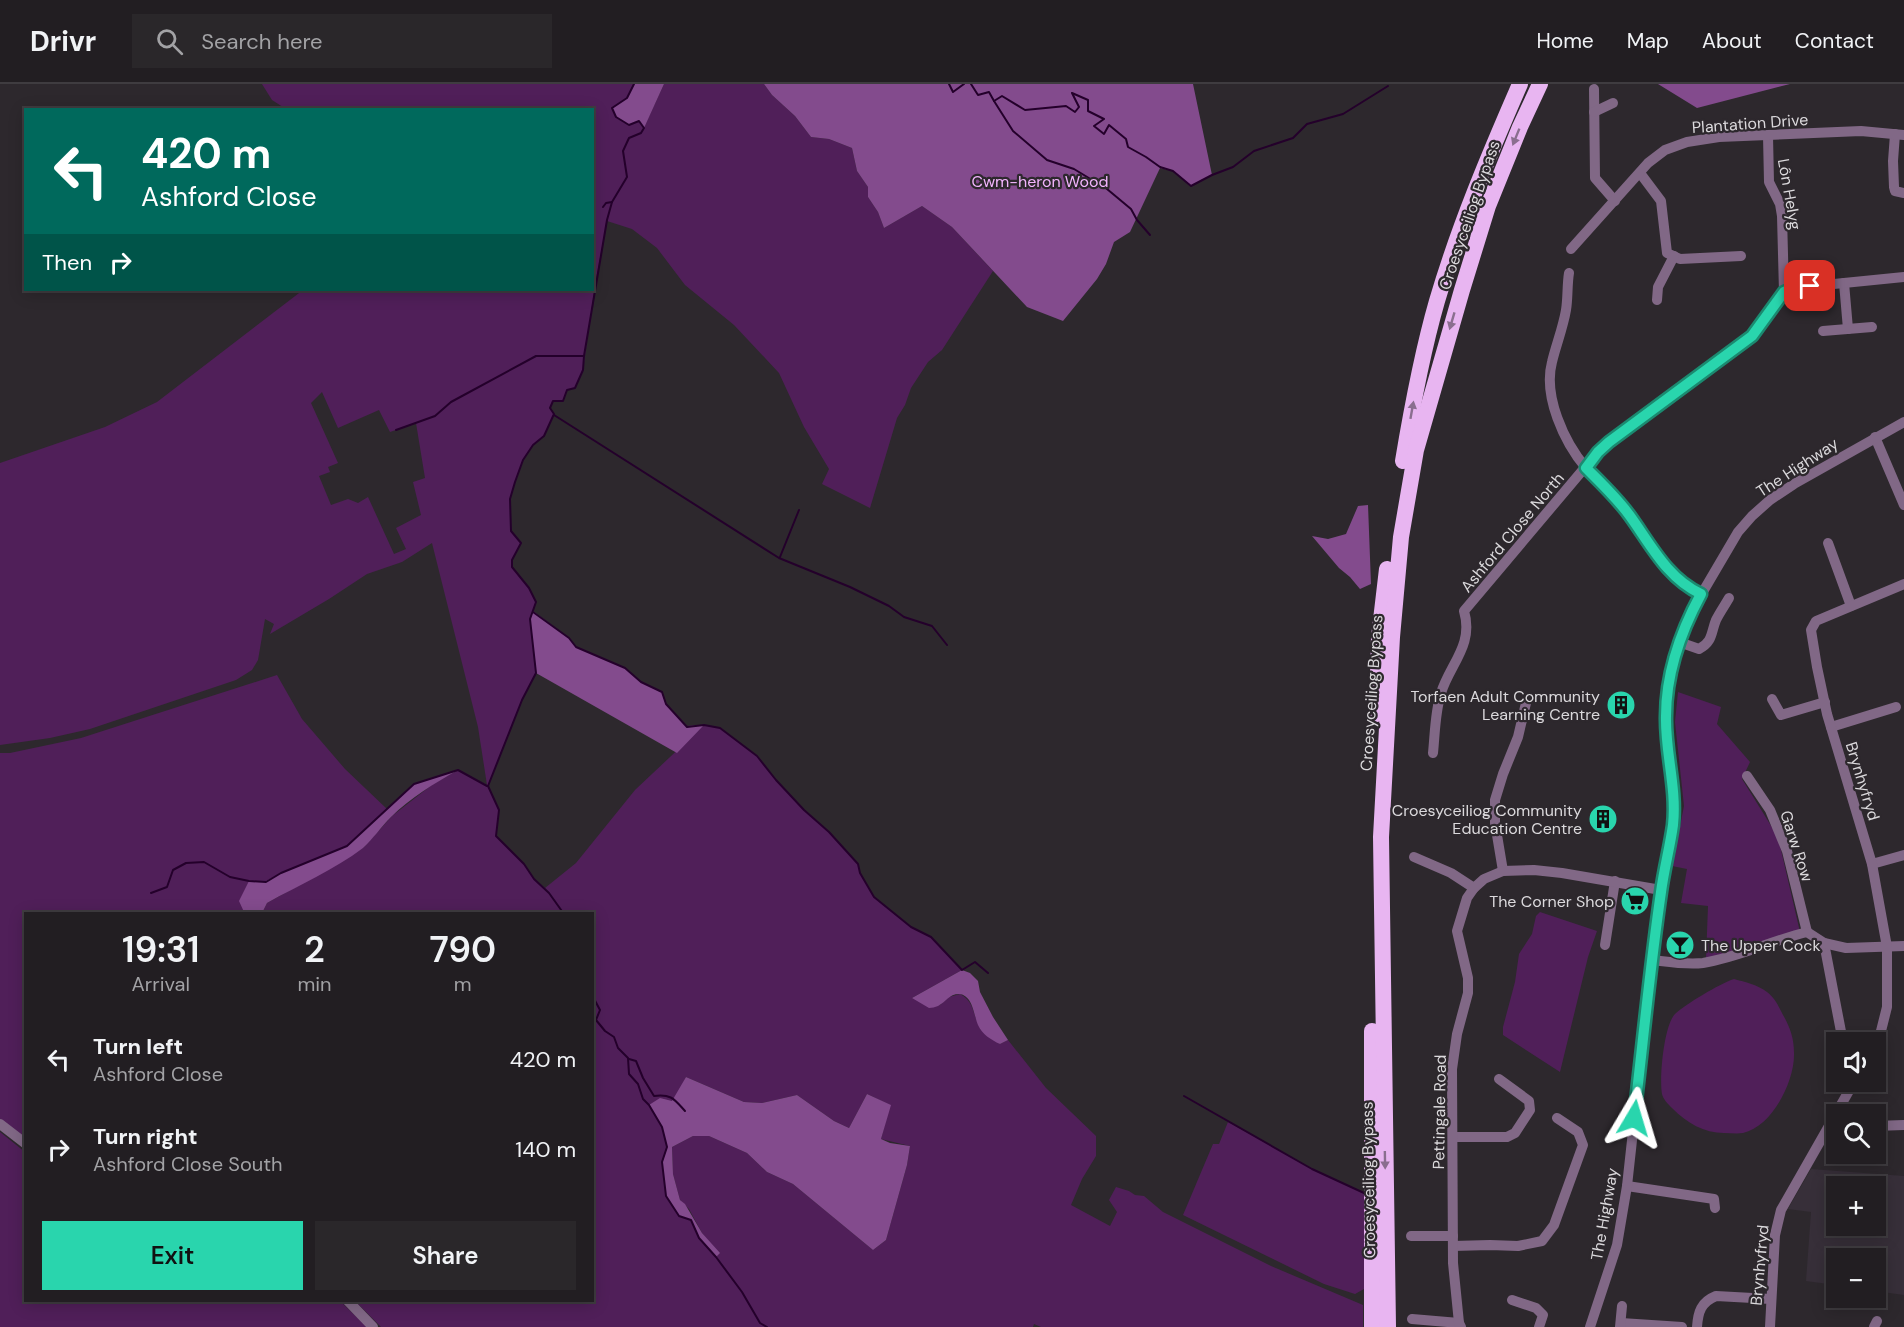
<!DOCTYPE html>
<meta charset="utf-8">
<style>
:root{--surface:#221e22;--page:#2a272a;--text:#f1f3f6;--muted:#a2a2a5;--line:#3f3c40;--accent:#29d5ad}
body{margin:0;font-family:"DM Sans",sans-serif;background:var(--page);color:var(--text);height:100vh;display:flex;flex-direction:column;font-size:22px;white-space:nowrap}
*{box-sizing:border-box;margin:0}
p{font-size:20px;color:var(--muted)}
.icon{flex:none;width:33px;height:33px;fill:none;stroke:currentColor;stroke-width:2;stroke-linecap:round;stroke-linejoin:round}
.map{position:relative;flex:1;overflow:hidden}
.side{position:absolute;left:24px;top:828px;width:570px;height:390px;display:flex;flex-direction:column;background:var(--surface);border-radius:0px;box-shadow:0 3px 15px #0003,0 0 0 2px var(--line)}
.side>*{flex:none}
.guide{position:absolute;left:24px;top:24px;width:570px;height:183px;border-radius:0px;box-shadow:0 3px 15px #0003,0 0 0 2px var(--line);background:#00695c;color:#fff;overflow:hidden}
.buttons{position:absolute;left:1826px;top:948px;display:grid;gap:12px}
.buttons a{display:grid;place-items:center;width:60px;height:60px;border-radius:0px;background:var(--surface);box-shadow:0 3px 15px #0003,0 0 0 2px var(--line);font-size:30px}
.pin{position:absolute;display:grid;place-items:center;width:51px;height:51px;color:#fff;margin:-26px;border-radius:12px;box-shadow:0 3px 9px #0006}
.me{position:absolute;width:66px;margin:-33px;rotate:7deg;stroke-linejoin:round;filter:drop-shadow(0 0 4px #0008)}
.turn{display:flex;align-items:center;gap:21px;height:126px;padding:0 18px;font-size:27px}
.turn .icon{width:78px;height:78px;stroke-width:2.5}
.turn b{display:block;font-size:42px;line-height:51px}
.then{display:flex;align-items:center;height:57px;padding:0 18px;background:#0003;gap:12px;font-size:22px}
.eta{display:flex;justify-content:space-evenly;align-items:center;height:102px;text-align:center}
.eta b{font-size:36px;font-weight:600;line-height:42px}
.primary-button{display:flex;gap:12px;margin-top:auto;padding:12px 18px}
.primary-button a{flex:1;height:69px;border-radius:0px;background:var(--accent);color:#111;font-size:24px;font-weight:600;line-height:69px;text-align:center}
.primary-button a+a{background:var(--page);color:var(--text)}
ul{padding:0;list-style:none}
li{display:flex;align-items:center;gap:18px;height:90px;padding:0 18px}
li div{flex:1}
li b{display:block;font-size:22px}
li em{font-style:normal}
header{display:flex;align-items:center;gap:36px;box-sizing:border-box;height:84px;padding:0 30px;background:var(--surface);border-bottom:2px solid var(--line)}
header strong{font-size:28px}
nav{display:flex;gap:33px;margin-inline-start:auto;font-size:21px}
.search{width:420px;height:54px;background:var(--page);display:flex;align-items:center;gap:15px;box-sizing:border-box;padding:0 21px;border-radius:0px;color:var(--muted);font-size:22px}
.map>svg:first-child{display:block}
</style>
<header>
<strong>Drivr</strong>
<div class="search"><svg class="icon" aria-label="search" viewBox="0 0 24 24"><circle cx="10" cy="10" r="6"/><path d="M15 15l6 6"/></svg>Search here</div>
<nav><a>Home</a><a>Map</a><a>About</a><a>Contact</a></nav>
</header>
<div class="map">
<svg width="1904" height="1243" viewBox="0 0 1904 1243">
<rect width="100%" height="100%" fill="#2d282d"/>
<path fill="#372f39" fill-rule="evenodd" d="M 1811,1085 L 1904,1092 L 1904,1211 L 1875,1207 L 1875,1174 L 1836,1174 L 1836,1201 L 1806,1197 L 1811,1128 L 1788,1125 ZM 1836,1102 L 1875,1102 L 1875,1142 L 1836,1142 Z"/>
<g fill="#501f59" fill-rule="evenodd">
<path d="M 262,0 L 634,0 L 627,14 L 644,43 L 664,0 L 764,0 L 772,11 L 795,32 L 811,53 L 829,55 L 852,64 L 857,87 L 868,103 L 868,113 L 878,128 L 884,144 L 922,122 L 952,143 L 993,187 L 942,266 L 928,278 L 911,304 L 905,321 L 897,334 L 870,424 L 822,400 L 829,385 L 804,343 L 779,289 L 734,241 L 685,201 L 657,164 L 632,145 L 607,137 L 595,200 L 583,286 L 575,304 L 567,306 L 563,317 L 553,317 L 550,324 L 554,330 L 544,352 L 533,361 L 523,376 L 515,398 L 510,415 L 511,447 L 521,459 L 512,476 L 512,483 L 529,504 L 536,518 L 530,535 L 536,589 L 522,616 L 488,702 L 499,726 L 496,752 L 524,780 L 534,795 L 545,804 L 576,779 L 635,706 L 704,641 L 720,644 L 757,672 L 776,696 L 804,726 L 829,748 L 858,780 L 860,789 L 874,813 L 911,843 L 931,853 L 962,886 L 912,914 L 940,921 L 949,913 L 960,910 C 974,918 972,927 978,939 C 981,947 993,954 1000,960 L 1008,956 L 1046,1004 L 1096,1052 L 1096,1072 L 1082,1095 L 1071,1121 L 1110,1142 L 1117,1128 L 1109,1116 L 1116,1103 L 1129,1107 L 1135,1111 L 1144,1112 L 1163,1128 L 1271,1182 L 1363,1221 L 1363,1243 L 1041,1243 L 1034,1240 L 1033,1243 L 381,1243 L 355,1217 L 592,1216 L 592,830 L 262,829 L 267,819 L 341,778 L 364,763 L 392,732 L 433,700 L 458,686 L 487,701 L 478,643 L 432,459 L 402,478 L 367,490 L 329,515 L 270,550 L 274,540 L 265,535 L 258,576 L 252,586 L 236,596 L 90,645 L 50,654 L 0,661 L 0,379 L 105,343 L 157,318 L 303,206 L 592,206 L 592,26 L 286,25 L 272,16 ZM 322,308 L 338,344 L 379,326 L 390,348 L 416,339 L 425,394 L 413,398 L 421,431 L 396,444 L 406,465 L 394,470 L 368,413 L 358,419 L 348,415 L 331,421 L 319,392 L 330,388 L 328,383 L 338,379 L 311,319 ZM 686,993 L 744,1018 L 762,1019 L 797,1011 L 834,1037 L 849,1044 L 867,1010 L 890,1021 L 881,1055 L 910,1062 L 907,1081 L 886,1156 L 873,1166 L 793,1100 L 767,1088 L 747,1069 L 709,1052 L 693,1052 L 672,1063 L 673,1090 L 680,1116 L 689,1125 L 702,1149 L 709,1158 L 699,1154 L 691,1136 L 666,1112 L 662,1078 L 667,1063 L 662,1043 Z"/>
<path d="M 277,591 L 302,635 L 345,685 L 387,725 L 347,762 L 281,789 L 266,798 L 244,828 L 247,829 L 26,830 L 25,1055 L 0,1035 L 0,669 L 10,669 L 81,654 Z"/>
<path d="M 1678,608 L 1721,623 L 1717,640 L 1750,678 L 1742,695 L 1778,753 L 1800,848 L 1706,875 L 1708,822 L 1681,819 L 1687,785 L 1672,782 L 1684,722 L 1675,638 Z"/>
<path d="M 1540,828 L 1597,847 L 1588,873 L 1560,988 L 1503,951 L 1503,943 L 1515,898 L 1519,870 L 1532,850 L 1536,832 Z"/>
<path d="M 1734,895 C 1745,898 1758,901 1767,908 C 1775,914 1779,923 1783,931 C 1790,943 1794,954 1794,969 C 1795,997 1772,1043 1743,1049 C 1737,1050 1730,1049 1724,1049 C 1704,1049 1687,1039 1672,1024 C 1668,1020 1663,1015 1662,1010 C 1659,994 1664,941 1675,930 C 1686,920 1719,900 1734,895 Z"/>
<path d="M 1228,1038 L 1312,1085 L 1364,1109 L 1364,1205 L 1355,1210 L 1324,1200 L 1183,1131 L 1213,1060 L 1219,1060 Z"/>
<path d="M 0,1048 L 25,1068 L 26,1216 L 340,1217 L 367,1243 L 0,1243 Z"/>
</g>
<g fill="#834b8d">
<path d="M 634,0 L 664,0 L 644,44 L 639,37 L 629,41 L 616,33 L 612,24 L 627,14 Z"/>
<path d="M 764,0 L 1193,0 L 1212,91 L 1191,102 L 1173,87 L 1160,84 L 1130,148 L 1114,158 L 1106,180 L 1097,195 L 1063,237 L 1027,223 L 952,143 L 922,122 L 884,144 L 878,128 L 868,113 L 868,103 L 857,87 L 852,64 L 829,55 L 811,53 L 795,32 L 772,11 Z"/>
<path d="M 1658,0 L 1790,0 L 1697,24 Z"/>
<path d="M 1368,421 L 1371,500 L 1360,505 L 1350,493 L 1339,484 L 1312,452 L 1328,455 L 1346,450 L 1358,422 Z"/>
<path d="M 533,527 L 569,554 L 576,563 L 625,584 L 641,598 L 662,608 L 666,620 L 687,642 L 704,641 L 677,669 L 536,589 L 530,535 Z"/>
<path d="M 458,686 C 435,699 410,714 391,733 C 381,743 373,755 363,764 C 334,786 299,801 267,819 L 262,829 L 244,828 L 239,817 L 249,797 L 266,797 L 281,789 L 347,762 L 414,700 Z"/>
<path d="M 962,886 L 970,889 L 978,897 L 980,908 L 993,933 L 1008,956 L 1000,960 C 991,956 982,950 978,941 C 974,932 973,911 959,910 C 949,910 946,918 938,922 C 935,923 932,924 929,924 L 912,914 Z"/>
<path d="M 686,993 L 744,1018 L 762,1019 L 797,1011 L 834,1037 L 849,1044 L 867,1010 L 891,1021 L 881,1055 L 890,1059 L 910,1062 L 907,1081 L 886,1156 L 873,1166 L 793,1100 L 767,1088 L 747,1069 L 709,1052 L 693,1052 L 672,1063 L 673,1090 L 680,1116 L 685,1120 L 702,1149 L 720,1169 L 716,1173 L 699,1154 L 691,1136 L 679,1132 L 666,1112 L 662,1078 L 667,1063 L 662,1043 L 649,1021 L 660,1014 L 672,1017 Z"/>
</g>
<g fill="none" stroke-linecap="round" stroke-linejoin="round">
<g stroke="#24002b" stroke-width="2">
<path d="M 949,0 L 953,8 L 964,0"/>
<path d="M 971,0 L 978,11 L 989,8 L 994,17 L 1002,12 L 1025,26 L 1066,22 L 1075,28 L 1079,23 L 1072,9 L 1088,16 L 1088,27 L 1104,35 L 1094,42 L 1104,50 L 1109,41 L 1126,55 L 1128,63 L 1146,73 L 1160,83 L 1173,87 L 1191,102 L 1212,91 L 1233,83 L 1254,67 L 1293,54 L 1307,40 L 1343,30 L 1388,2"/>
<path d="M 994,17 L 1013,47 L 1047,76 L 1074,85 L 1107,105 L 1131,125 L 1137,136 L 1150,151"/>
<path d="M 603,123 L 606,119 L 612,118"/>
<path d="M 554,331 L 779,474 L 850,503 L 889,522 L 904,533 L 932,542 L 947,561"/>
<path d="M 396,346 L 435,332 L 451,318 L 536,272 L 583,272"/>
<path d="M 780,473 L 799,426"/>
<path d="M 533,528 L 569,554 L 576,563 L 625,584 L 641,598 L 662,608 L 666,620 L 687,643 L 704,641 L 720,644 L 757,672 L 776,696 L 804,726 L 829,748 L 858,780 L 860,789 L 874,813 L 911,843 L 931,853 L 962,886 L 975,878 L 988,889"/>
<path d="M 151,809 L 167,803 L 173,786 L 186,779 L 204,778 L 230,793 L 249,797 L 266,798 L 281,789 L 347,762 L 414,700 L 458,686 L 487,702"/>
<path d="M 564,830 L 549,809 L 534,795 L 524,780 L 496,752 L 499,726 L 488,702 L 522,616 L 536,589 L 530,535 L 536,518 L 529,504 L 512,483 L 512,476 L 521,459 L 511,447 L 510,415 L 515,398 L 523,376 L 533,361 L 544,352 L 554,330 L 550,324 L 553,317 L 563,317 L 567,306 L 575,304 L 583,286 L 584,272 L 607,136 L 612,118 L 627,93 L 623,67 L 629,54 L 641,49 L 644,44 L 639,37 L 629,41 L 616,33 L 612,24 L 627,14 L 634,0"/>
<path d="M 592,911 L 600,926 L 596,936 L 605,947 L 614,953 L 618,964 L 628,974 L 629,990 L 638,1000 L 643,1015 L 649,1021 L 662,1043 L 667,1063 L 662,1078 L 666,1112 L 679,1132 L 691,1136 L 699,1154 L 716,1173 L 742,1208 L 760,1239 L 767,1243"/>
<path d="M 629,975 L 636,977 L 643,994 L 654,1012 C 672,1010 674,1015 685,1027"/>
<path d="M 1184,1012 L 1312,1085 L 1364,1109"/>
</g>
<g stroke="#816886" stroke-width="10">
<path d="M 1594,5 L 1595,94 L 1615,117"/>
<path d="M 1594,28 L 1613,19"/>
<path d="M 1895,50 L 1893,77 L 1894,103 L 1895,107 L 1904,109"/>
<path d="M 1768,52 L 1769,98 L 1780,120 L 1782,132 L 1784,208"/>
<path d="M 1640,89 L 1661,117 L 1667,169 L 1680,175 L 1741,172"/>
<path d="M 1571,165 L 1648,79 L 1665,66 L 1687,58 L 1719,53 L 1861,47 L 1904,51"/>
<path d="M 1569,189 C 1567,201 1568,214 1566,226 C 1563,244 1556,261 1552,278 C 1543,312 1564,358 1586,384 C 1599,400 1616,413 1629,430 C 1652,461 1665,493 1701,511"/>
<path d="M 1844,199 L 1848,245"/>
<path d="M 1657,216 L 1658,203 L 1674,172"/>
<path d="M 1823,247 L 1872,243"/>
<path d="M 1875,353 L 1904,421"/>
<path d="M 1828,459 L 1851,522"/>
<path d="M 1679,558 L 1699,565 C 1713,558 1711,548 1716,536 C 1720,528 1725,521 1729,514"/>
<path d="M 1772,615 L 1781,631 L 1825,618"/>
<path d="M 1831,643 L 1896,623"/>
<path d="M 1433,669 C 1435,650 1435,628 1441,609 C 1450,580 1474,561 1464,527 L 1598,368 L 1752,252 L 1784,208 L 1794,204 L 1904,193"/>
<path d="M 1747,692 L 1770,726 L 1787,767 L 1807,848"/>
<path d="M 1414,773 L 1451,789 L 1474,804"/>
<path d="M 1872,780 L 1904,771"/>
<path d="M 1503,787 L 1495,739 L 1495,716 L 1503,690 L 1518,653 L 1526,619"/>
<path d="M 1824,859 L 1843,958"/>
<path d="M 1605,861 L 1615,797"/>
<path d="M 1652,876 C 1669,878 1686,881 1703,879 C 1736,874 1774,856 1807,848 L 1824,859 L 1846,864 L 1904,862"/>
<path d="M 1875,961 L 1881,947 L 1887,923 L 1887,863 L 1872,780 L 1827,630 L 1817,583 L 1811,546 L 1816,537 L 1904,500"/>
<path d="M 0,1040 L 26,1060"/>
<path d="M 1875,1042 L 1904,1041"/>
<path d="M 1453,1053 L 1507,1053 L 1515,1049 L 1530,1026 L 1529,1017 L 1499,995"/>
<path d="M 1627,1102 L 1714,1115 L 1715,1124"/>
<path d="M 1411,1152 L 1453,1152"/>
<path d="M 1453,1162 L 1490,1161 L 1518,1162 L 1542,1157 L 1554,1141 L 1583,1061 L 1578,1048 L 1557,1034"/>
<path d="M 347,1216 L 373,1243"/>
<path d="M 1512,1216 L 1536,1224 L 1543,1231 L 1539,1243"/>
<path d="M 1412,1235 L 1459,1239"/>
<path d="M 1621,1239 L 1682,1243"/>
<path d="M 1461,1243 L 1459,1239 L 1453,1179 L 1452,985 L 1457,950 L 1468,909 L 1468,894 L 1457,847 L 1467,814 L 1474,804 L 1484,795 L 1503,787 L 1534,786 L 1562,789 L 1661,806"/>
<path d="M 1590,1243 L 1617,1161 L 1627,1102 L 1650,892 L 1661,806 L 1673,738 L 1673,712 L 1665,633 L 1667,612 L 1679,558 L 1701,511 L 1738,448 L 1752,432 L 1770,416 L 1794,400 L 1904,338"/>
<path d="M 1620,1243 L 1622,1222"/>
<path d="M 1697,1243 C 1698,1228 1701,1218 1716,1212 L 1771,1215"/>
<path d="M 1770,1243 L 1775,1151 L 1781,1126 L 1854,998"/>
<path d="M 1874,1243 L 1877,1237"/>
</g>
<g stroke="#e8b5f1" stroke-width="16">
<path d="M 1403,377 C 1412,323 1422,269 1437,217 C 1459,142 1489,71 1520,0"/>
<path d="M 1377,630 L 1379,553 L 1387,485"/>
<path d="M 1372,1243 L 1372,947"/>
<path d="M 1388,1243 L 1381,753 L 1392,553 L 1401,453 L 1416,366 L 1462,206 L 1488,122 L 1520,43 L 1540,0"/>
</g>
</g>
<defs><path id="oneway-solid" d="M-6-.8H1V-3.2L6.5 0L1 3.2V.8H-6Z" transform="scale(1.5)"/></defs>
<g fill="#8a6e8f">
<use href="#oneway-solid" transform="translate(1516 53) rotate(112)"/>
<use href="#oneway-solid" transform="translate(1452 237) rotate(106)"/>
<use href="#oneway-solid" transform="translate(1412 326) rotate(-80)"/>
<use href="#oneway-solid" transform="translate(1385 1076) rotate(89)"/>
</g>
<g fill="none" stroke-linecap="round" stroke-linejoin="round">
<g stroke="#1b8a70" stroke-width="15">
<path id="route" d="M 1634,1034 C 1643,959 1650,883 1661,808 C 1664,785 1670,763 1673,741 C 1677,704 1665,668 1666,632 C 1666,589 1681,547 1701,510 C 1667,494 1651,461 1630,432 C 1617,414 1601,399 1586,384 L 1598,368 L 1609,358 L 1752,252 L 1784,208 L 1794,204 L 1810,202"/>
</g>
<use href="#route" stroke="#29d5ad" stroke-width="10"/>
</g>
<defs>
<g id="building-disc" transform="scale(1.5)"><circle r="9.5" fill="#29d5ad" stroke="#2d282d"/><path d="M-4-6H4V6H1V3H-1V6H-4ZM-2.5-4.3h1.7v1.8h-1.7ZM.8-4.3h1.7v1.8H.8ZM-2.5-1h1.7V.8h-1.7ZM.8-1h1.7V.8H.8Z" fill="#111"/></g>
<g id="supermarket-disc" transform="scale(1.5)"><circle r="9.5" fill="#29d5ad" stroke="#2d282d"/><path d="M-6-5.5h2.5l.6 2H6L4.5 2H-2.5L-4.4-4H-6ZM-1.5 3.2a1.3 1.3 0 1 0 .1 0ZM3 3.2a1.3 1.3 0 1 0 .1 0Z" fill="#111"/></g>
<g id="bar-disc" transform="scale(1.5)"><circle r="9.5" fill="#29d5ad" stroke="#2d282d"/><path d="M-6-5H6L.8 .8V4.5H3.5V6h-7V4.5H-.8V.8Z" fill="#111"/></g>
</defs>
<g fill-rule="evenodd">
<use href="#building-disc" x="1621" y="621"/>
<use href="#building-disc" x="1603" y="735"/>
<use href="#supermarket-disc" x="1635" y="817"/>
<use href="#bar-disc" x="1680" y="861"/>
</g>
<g text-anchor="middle" stroke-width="4.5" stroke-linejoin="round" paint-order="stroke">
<g font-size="16" fill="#dbd9dc" stroke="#2d282d">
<text transform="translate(1750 39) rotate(-4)" y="6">Plantation Drive</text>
<text transform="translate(1790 110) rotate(80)" y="6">Lôn Helyg</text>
<text transform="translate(1469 131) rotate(-71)" y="6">Croesyceiliog Bypass</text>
<text transform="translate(1797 383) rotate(-33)" y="6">The Highway</text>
<text transform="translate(1512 448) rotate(-50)" y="6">Ashford Close North</text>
<text transform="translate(1371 609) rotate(-86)" y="6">Croesyceiliog Bypass</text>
<text transform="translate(1863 697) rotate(73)" y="6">Brynhyfryd</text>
<text transform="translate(1797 762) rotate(72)" y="6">Garw Row</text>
<text transform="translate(1439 1028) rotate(-89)" y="6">Pettingale Road</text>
<text transform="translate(1368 1096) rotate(-91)" y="6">Croesyceiliog Bypass</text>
<text transform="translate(1604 1130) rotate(-80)" y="6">The Highway</text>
<text transform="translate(1759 1181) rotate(-85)" y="6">Brynhyfryd</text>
</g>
<g font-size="16" fill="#f2b4fd" stroke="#2d282d">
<text x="1040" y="103">Cwm-heron Wood</text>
</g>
<g font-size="16" fill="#dbd9dc" stroke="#2d282d" text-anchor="end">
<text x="1600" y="618">Torfaen Adult Community<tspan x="1600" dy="18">Learning Centre</tspan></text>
<text x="1582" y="732">Croesyceiliog Community<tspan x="1582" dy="18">Education Centre</tspan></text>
<text x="1614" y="823">The Corner Shop</text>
<text x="1701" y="867" text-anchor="start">The Upper Cock</text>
</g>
</g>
</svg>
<div class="buttons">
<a><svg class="icon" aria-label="sound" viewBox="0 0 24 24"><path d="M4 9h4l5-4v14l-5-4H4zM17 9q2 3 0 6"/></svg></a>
<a><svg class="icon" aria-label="search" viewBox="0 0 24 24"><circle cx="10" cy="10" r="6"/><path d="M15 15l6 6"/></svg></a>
<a>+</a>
<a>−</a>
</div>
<div class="pin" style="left:1810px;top:202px;background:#d93025"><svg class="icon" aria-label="arrive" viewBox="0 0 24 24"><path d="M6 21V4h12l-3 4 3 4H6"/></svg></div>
<svg class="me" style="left:1634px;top:1034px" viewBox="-20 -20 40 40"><path d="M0-17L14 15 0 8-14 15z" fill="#29d5ad" stroke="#fff" stroke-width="4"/></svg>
<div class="guide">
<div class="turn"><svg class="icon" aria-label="left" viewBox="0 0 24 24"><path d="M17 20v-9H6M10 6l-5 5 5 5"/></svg><div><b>420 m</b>Ashford Close</div></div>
<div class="then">Then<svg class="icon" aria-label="right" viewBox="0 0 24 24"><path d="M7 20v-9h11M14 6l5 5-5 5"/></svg></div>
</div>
<section class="side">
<div class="eta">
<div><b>19:31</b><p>Arrival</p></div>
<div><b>2</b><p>min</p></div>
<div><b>790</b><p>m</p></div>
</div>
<ul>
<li><svg class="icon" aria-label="left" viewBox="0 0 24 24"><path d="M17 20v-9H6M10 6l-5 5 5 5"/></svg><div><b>Turn left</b><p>Ashford Close</p></div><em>420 m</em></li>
<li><svg class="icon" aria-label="right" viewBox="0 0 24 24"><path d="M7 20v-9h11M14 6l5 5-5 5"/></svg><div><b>Turn right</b><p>Ashford Close South</p></div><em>140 m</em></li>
</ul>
<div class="primary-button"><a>Exit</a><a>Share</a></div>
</section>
</div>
